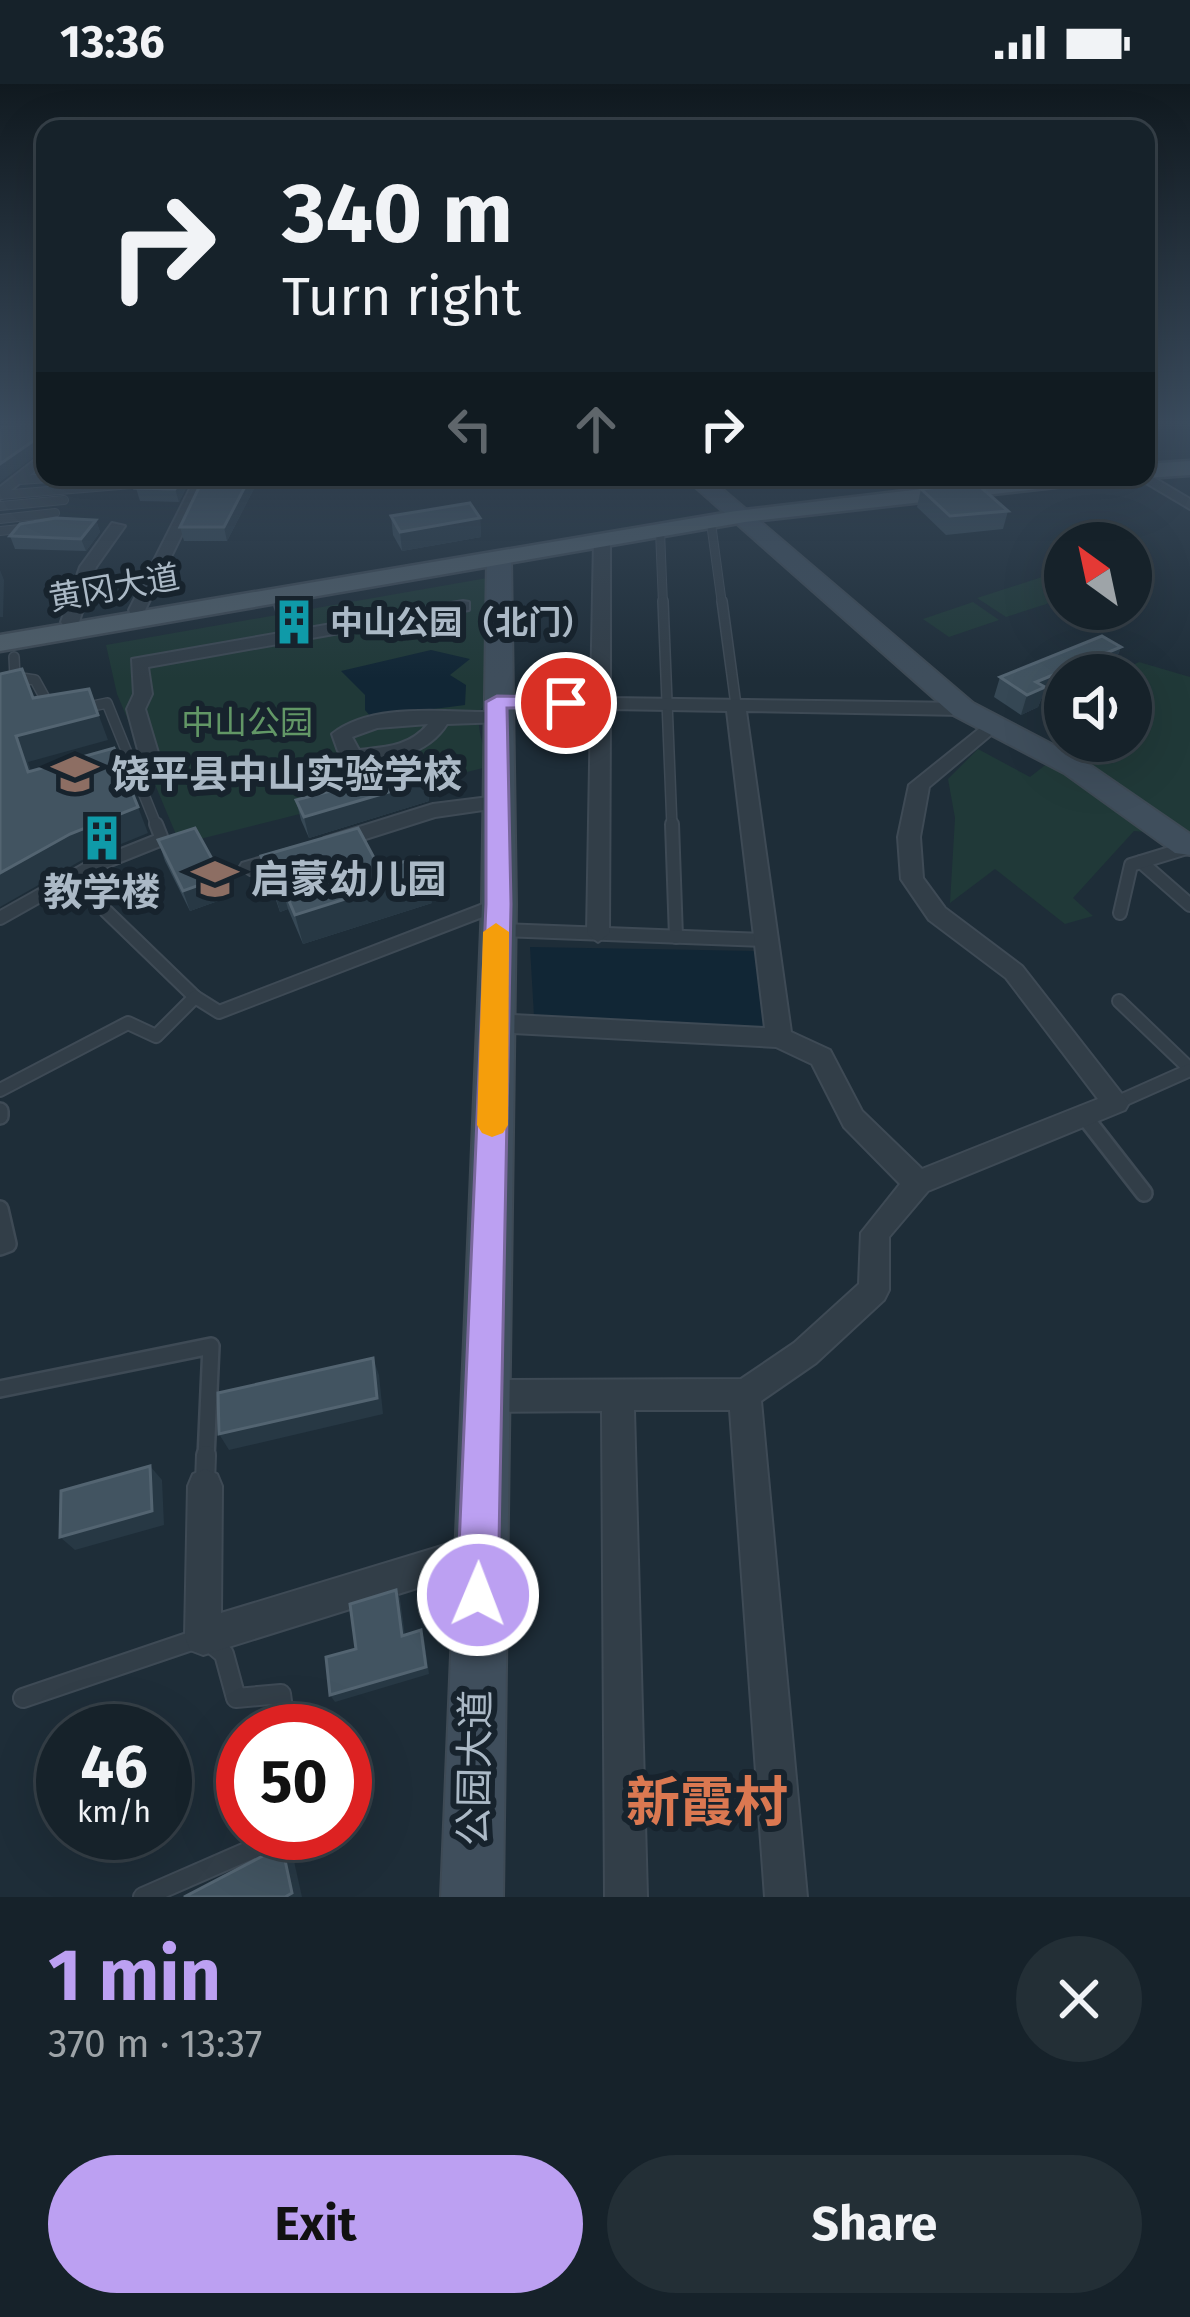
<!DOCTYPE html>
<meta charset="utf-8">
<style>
:root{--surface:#16222a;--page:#232f36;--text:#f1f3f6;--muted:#9ea4a8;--line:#353f47;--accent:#bca0f2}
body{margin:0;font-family:"Fira Sans","Noto Sans SC",sans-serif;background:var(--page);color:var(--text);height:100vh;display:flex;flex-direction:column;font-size:45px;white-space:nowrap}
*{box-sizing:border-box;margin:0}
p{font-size:39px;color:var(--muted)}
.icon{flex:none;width:66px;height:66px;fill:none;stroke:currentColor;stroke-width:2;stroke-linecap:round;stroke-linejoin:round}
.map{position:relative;height:1813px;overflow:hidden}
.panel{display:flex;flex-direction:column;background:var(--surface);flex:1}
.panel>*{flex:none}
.banner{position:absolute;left:36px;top:36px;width:1119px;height:366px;border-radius:24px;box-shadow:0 12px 48px #0002,0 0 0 3px var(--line);background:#16222a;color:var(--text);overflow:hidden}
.needle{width:78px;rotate:327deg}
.fabs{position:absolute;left:1044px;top:438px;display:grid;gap:24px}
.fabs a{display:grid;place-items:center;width:108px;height:108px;border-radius:50%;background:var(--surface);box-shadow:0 12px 48px #0002,0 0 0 3px var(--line);font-size:60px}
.speed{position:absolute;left:36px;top:1620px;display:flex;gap:24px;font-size:60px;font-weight:700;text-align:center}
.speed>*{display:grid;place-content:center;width:156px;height:156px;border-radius:50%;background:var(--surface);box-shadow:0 12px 48px #0002,0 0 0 3px var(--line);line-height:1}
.speed small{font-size:30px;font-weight:400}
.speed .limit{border:18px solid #d22;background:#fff;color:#111}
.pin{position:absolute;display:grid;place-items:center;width:102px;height:102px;color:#fff;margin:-51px;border:6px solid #fff;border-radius:50%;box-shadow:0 3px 12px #0007}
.me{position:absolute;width:132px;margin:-66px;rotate:1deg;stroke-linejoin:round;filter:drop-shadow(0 0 9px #0008)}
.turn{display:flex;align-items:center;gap:42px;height:252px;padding:0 48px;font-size:54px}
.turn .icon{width:156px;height:156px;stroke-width:2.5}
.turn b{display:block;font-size:84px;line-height:102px}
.lanes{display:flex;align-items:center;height:114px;padding:0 48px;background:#0003;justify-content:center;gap:60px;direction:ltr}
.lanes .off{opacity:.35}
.round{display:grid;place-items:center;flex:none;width:126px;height:126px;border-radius:63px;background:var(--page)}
.head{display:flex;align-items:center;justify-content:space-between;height:204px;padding:0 48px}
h1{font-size:72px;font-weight:700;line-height:90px;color:var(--accent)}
.primary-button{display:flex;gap:24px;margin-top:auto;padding:24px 48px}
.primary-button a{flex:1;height:138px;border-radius:72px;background:var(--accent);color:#111;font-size:48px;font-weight:700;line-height:138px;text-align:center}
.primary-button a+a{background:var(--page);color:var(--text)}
.status{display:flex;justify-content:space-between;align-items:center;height:84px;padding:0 60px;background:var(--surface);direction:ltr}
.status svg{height:33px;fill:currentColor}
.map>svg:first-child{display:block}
</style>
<div class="status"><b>13:36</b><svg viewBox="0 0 49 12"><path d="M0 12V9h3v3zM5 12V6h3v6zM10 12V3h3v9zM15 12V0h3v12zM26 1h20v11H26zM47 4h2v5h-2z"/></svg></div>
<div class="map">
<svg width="1190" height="1813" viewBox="0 0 1190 1813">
<rect width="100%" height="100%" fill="#1e2d38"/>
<g fill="#203938">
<path d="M 1042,493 L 1065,508 L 1065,514 L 1006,533 L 977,514 Z"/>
<path d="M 487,494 L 487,617 C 469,636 486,659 487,683 L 180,760 L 117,610 L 106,561 Z"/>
<path d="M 973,518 L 999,536 L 949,553 L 923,535 Z"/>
<path d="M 1139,578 L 1190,593 L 1190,752 L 1134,747 L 1073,814 L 1093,832 L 1065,840 L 995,785 L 950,819 L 955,734 L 948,695 L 978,665 L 1030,693 L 1076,657 L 1131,657 L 1131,591 L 1113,591 Z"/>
</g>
<g fill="#112635">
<path d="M 431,566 L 470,575 L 450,591 L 466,601 L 465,621 L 371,633 L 365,626 L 365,611 L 341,587 Z"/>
<path d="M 530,863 L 757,867 L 766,943 L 534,932 Z"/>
</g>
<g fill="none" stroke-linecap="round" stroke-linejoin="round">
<path stroke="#33424d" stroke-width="18" stroke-dasharray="18 9" stroke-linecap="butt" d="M 287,533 L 291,545"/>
<g stroke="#3e4a55" stroke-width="10">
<g id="lane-far4">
<path d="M 20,396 L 63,393"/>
<path d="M 0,411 L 192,395"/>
<path d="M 0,422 L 64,416"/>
<path d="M 0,435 L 55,429"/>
<path d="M 711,439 L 722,520"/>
<path d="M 0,447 L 29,444"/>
<path d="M 660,447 L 663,520"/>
</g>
</g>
<g stroke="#3e4a55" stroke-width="12">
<g id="lane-far3">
<path d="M 663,517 L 672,743"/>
<path d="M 722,517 L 736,621"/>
<path d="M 14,573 L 15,593"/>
<path d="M 0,603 L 15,593 L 35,596 L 51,625"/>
<path d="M 79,625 L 107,619 L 157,743"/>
</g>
</g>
<g stroke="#3e4a55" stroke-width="16">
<g id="lane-far2">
<path d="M 672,740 L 676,853"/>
<path d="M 1141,778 L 1190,821"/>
<path d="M 106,827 L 195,913"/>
<path d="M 1120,829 L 1131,781 L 1190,763"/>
<path d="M 0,834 L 87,785 L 162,755 L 156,740"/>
<path d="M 503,846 L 766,856"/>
<path d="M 1119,917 L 1190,985"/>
<path d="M 0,1006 L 128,939 L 156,952 L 195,913 L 219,928 L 497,821"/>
<path d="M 1116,1019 L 1190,986"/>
</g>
</g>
<g stroke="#3e4a55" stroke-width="20">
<g id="lane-far1">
<path d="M 0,1027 L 0,1032"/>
<path d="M 1084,1032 L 1144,1109"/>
<path d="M 0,1125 L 8,1160 L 0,1163"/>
<path d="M 0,1305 L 211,1262 L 206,1374"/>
</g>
</g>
<g stroke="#3e4a55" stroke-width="22">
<g id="lane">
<path d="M 205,1399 L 206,1371"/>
<path d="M 23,1614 L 203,1553 L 224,1570 L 236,1614 L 281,1610 L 286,1647"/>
<path d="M 143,1813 L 290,1749"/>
</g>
</g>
<g stroke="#3e4a55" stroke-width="4">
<g id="street">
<path d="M 45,368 L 45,379 L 0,415 L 0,403 Z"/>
<path d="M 1146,389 L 1190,415 L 1190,425 L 1141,396 L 1139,393 L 1146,393 Z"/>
<path d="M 196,393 L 210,393 L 145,526 L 131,530 L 129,526 Z"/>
<path d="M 112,439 L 125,442 L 96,483 L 79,538 L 64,542 L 61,538 L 80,483 Z"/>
<path d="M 602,452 L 610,457 L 610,614 L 963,619 L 972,625 L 963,631 L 746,627 L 791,948 L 830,966 L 862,1027 L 922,1085 L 1098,1015 L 1006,894 L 929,836 L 901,795 L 898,753 L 909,701 L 990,636 L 999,642 L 997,646 L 929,703 L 920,753 L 923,794 L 945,824 L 1022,882 L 1129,1019 L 1125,1026 L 928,1107 L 889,1153 L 889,1206 L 884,1216 L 816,1279 L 761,1317 L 807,1813 L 765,1813 L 730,1326 L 634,1326 L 647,1813 L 605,1813 L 602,1327 L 487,1328 L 476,1323 L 471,1312 L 476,1301 L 487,1296 L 741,1295 L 794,1259 L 859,1200 L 861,1149 L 900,1100 L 844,1043 L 812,980 L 776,963 L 495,948 L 486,946 L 483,939 L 486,932 L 495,930 L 765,944 L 727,627 L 610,625 L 609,850 L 598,858 L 587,850 L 591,625 L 497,624 L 488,618 L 497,612 L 591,614 L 594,457 Z"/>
<path d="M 279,505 L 287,510 L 295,533 L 293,537 L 279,533 L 271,510 Z"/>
<path d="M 463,517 L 469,518 L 469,526 L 148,583 L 152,610 L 145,625 L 165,692 L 155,698 L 145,692 L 127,625 L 134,610 L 132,575 Z"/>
<path d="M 496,628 L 503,630 L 503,638 L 447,640 C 428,671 384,681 349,676 L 338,667 L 332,650 C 373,617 447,629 496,628 ZM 428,640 C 410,662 387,663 359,666 L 352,653 L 377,644 Z"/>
<path d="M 497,712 L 507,718 L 504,723 L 435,733 L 331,766 L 320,759 L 324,754 L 433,720 Z"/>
<path d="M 292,764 L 300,766 L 303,771 L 300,776 L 250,791 L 239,784 L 242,779 Z"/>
<path d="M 205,1385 L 217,1390 L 222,1402 L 221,1529 L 478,1451 L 490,1456 L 495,1468 L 490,1480 L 478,1485 L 203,1571 L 190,1566 L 185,1553 L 188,1402 L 193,1390 Z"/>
</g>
</g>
<g stroke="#3e4a55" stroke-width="4">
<g id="secondary">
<path d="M 684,393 L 708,393 L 973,619 L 1084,677 L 1190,750 L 1190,771 L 1175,769 L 1064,689 L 953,631 Z"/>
<path d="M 499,468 L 511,475 L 516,820 L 503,1813 L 441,1813 L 482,820 L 487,475 Z"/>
</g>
</g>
<g stroke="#3e4a55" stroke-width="5">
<g id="primary">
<path d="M 1190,377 L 1190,391 L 1146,394 L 1142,393 L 1146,380 Z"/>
<path d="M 1022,393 L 1094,393 L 1082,400 L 745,438 L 0,567 L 0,551 L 736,427 Z"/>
</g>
</g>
<use href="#lane-far4" stroke="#323e48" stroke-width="8"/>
<use href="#lane-far3" stroke="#323e48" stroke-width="9"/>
<use href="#lane-far2" stroke="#323e48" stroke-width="12"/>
<use href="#lane-far1" stroke="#323e48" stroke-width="15"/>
<use href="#lane" stroke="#323e48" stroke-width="18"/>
<use href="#street" fill="#323e48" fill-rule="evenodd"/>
<use href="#secondary" fill="#3f4e5c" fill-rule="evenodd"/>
<use href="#primary" fill="#4f5e69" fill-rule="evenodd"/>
</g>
<g fill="#364855">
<path d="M 166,393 L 183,393 L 186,404 L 179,418 L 140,417 L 136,404 Z"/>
<path d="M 260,393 L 227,457 L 184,457 L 180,443 Z"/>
<path d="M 921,405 L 1008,427 L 1003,445 L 946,451 L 917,423 Z"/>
<path d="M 391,432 L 480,434 L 481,453 L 402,467 L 393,451 Z"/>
<path d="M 96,436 L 100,448 L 86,467 L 15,465 L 10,452 Z"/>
<path d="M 1121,563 L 1113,583 L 1042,613 L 1038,623 L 1021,631 L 994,613 L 1000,593 Z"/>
<path d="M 426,697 L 429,717 L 309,754 L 301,736 L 296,716 Z"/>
<path d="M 158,756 L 229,813 L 190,827 L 165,777 Z"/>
<path d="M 261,772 L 380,785 L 432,819 L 303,860 L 288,825 L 280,828 Z"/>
</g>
<g fill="#273844">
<path d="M 45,346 L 45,365 L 0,398 L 0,380 Z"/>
<path d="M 182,393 L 186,404 L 179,418 L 175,405 Z"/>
<path d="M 250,393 L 260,393 L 227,457 L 224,443 Z"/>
<path d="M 480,434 L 481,453 L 402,467 L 400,448 Z"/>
<path d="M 96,436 L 100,448 L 86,467 L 81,455 Z"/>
<path d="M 0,486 L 4,496 L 3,533 L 0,533 Z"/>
<path d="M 1121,563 L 1113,583 L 1094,591 L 1065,591 L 1065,603 L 1042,613 L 1038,623 L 1021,631 L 1027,611 L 1036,598 Z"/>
<path d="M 89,605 L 108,656 L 28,678 L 40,714 L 28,688 L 16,652 Z"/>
<path d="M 426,697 L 429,717 L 309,754 L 304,733 Z"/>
<path d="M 138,723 L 148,749 L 82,776 L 0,823 L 0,789 L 70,750 Z"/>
<path d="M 428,789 L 432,819 L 303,860 L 295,831 Z"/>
<path d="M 222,793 L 229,813 L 190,827 L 183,807 Z"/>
<path d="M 280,796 L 288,825 L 280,828 L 272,799 Z"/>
<path d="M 373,1274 L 379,1291 L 383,1330 L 229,1366 L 219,1350 Z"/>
<path d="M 150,1382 L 162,1396 L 164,1441 L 75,1466 L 60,1453 Z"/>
<path d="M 396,1506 L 400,1514 L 406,1559 L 402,1552 Z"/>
<path d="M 421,1546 L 424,1554 L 429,1590 L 335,1618 L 330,1611 Z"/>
<path d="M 282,1762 L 292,1768 L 302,1813 L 285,1813 Z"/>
</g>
<g fill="#425461" stroke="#536471" stroke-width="3">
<path d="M 23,341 L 45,341 L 45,346 L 42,351 L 0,380 L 0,343 Z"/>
<path d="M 166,393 L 182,393 L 175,405 L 136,404 L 143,395 Z"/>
<path d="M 204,393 L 250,393 L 224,443 L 180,443 Z"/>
<path d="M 976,399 L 1008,427 L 950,432 L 921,405 Z"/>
<path d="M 470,419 L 480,434 L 400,448 L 391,432 Z"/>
<path d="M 56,434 L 96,436 L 81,455 L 10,452 L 20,440 Z"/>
<path d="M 1102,552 L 1121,563 L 1036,598 L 1045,603 L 1027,611 L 1000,593 Z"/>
<path d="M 22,585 L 33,614 L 89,605 L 98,631 L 16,652 L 28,688 L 114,664 L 138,723 L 70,750 L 0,789 L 0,590 Z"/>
<path d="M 419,684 L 426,697 L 304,733 L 296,716 Z"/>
<path d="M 195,744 L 222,793 L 183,807 L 158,756 Z"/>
<path d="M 358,744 L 380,785 L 419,773 L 428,789 L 295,831 L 280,796 L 272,799 L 261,772 Z"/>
<path d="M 373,1274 L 377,1314 L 219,1350 L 218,1309 Z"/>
<path d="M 150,1382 L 152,1427 L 60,1453 L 61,1407 Z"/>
<path d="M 396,1506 L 402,1552 L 421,1546 L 426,1583 L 330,1611 L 326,1573 L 356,1565 L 350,1520 Z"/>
<path d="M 282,1762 L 292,1809 L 285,1813 L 184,1813 Z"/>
</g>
<linearGradient id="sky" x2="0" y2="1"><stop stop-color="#10191f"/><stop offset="0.57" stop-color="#3b4c5e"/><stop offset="1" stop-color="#3b4c5e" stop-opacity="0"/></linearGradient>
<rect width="1190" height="595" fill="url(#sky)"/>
<path fill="#bca0f2" stroke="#7a689d" stroke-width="3" d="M 566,613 L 574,614 L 574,623 L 507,624 L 511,820 L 498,1511 L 492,1525 L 478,1531 L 463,1525 L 457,1511 L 486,820 L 486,618 L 497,612 Z"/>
<path fill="#f59e0b" d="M 496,839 L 509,848 L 508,1041 L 503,1049 L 492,1053 L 482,1049 L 477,1041 L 483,848 Z"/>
<defs>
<g id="building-bare" transform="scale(3.6)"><path d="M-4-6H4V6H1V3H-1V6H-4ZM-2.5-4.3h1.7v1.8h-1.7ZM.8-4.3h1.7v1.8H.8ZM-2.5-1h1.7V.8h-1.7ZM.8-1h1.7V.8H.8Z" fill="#0f9aa8" stroke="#17232d" stroke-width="2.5" paint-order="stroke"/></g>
<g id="school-bare" transform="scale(3.6)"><path d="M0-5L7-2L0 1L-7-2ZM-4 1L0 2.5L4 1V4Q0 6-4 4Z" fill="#8d6e63" stroke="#17232d" stroke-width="2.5" paint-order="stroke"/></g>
</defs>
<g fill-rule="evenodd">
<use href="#building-bare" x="294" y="538"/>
<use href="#school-bare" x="75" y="690"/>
<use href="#building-bare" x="102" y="754"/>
<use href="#school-bare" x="215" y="795"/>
</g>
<g text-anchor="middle" stroke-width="12" stroke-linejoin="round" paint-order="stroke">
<g font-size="33" fill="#abb9c6" stroke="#17232d">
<text transform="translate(114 503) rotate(-10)" y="12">黄冈大道</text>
</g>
<g font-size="33" font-weight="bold" fill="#abb9c6" stroke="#17232d" text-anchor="start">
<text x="330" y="550">中山公园（北门）</text>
</g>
<g font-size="33" fill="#629766" stroke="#17232d">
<text x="247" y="650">中山公园</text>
</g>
<g font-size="39" font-weight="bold" fill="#abb9c6" stroke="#17232d" text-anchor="start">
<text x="111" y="704">饶平县中山实验学校</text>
<text x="251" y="809">启蒙幼儿园</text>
<text x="102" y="822" text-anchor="middle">教学楼</text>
</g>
<g font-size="39" fill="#abb9c6" stroke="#17232d">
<text transform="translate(474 1684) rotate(-89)" y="14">公园大道</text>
</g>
<g font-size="54" font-weight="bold" fill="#db7851" stroke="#17232d">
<text x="707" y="1737">新霞村</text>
</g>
</g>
</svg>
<div class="fabs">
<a><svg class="needle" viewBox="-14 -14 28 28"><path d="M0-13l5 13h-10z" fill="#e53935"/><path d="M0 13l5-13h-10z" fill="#9ea4a8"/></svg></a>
<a><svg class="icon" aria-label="sound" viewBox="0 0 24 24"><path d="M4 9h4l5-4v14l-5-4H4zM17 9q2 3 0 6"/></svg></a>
</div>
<div class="speed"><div>46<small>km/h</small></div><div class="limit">50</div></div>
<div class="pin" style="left:566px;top:619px;background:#d93025"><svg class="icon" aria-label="arrive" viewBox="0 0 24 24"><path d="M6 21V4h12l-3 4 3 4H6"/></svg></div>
<svg class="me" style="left:478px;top:1511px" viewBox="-20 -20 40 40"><circle r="17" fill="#bca0f2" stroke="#fff" stroke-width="3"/><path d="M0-11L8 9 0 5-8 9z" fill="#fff"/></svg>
<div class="banner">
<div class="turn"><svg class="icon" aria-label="right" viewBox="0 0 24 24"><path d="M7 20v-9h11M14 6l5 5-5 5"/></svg><div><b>340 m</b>Turn right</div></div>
<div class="lanes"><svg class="icon off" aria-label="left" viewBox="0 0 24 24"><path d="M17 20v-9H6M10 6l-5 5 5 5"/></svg><svg class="icon off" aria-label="ahead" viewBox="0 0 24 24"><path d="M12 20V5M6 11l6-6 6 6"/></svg><svg class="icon" aria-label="right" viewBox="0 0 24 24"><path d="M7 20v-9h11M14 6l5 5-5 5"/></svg></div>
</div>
</div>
<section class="panel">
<div class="head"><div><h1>1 min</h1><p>370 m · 13:37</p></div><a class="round"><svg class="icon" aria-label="close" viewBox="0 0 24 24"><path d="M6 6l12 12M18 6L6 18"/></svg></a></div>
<div class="primary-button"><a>Exit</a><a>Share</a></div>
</section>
